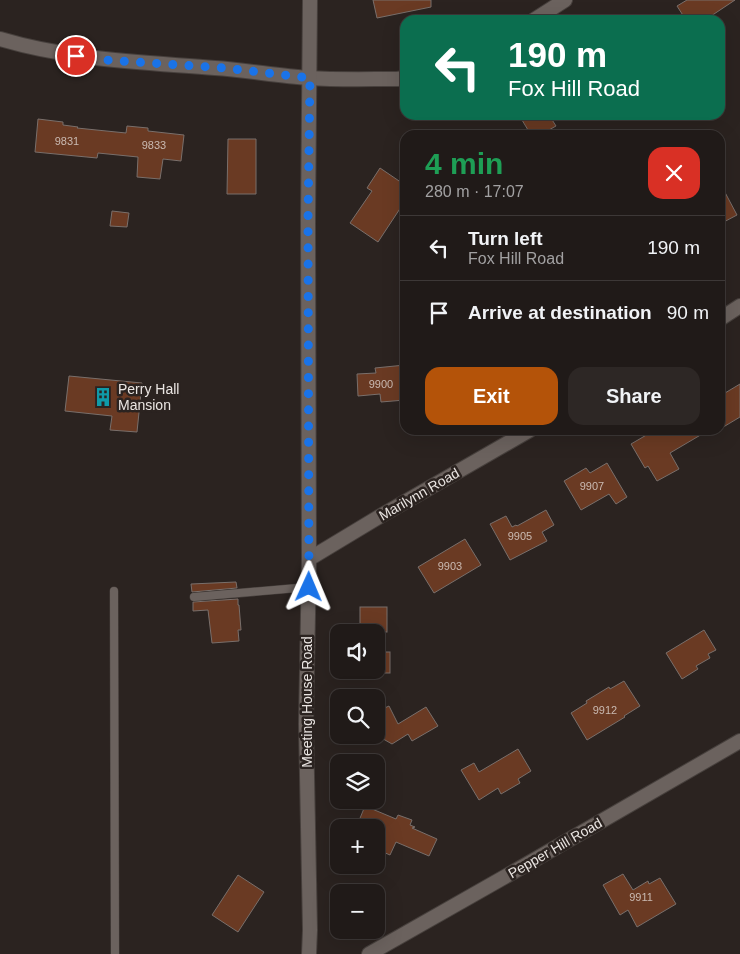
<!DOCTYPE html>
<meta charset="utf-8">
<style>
:root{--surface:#201a18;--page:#2d2725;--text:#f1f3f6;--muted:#a2a1a2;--line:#3d3837;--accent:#b45309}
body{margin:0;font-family:Helvetica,sans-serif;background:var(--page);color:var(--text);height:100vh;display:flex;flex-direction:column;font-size:19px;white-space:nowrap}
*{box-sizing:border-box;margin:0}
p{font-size:16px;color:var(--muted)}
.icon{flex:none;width:28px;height:28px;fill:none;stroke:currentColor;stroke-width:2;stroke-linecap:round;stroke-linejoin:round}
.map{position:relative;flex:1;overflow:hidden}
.side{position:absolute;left:400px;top:130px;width:325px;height:305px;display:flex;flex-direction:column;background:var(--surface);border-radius:15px;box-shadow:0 5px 20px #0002,0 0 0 1px var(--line)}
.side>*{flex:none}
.hud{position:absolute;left:400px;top:15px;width:325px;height:105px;border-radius:15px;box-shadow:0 5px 20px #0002,0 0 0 1px var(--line);background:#0b6e4f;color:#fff;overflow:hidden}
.fabs{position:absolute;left:330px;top:624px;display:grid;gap:10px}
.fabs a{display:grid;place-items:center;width:55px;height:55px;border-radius:10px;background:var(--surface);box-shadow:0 5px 20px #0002,0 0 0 1px var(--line);font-size:25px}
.pin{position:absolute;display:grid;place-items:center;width:42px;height:42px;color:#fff;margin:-21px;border:2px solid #fff;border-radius:50%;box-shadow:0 1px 5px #0007}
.me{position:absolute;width:55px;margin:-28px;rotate:1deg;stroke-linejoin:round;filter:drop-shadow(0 0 4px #0008)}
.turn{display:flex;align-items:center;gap:18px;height:105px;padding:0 25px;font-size:22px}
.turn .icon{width:65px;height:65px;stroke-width:2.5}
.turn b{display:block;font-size:35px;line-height:42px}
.round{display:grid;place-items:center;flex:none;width:52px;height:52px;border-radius:15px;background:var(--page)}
.summary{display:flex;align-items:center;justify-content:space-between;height:85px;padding:0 25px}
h1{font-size:30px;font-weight:800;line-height:38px;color:#1e9e55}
.primary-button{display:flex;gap:10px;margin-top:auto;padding:10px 25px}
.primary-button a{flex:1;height:58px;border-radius:15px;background:var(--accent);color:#fff;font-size:20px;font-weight:800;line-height:58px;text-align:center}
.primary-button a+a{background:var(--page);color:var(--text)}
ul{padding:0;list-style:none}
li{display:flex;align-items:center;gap:15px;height:65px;padding:0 25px;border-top:1px solid var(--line)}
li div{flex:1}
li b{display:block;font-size:19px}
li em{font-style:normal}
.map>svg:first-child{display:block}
</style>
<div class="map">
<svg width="740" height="954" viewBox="0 0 740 954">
<rect width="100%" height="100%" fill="#2b2320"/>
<g fill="#6a3a23" stroke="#796f6b">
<path d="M 373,0 L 431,0 L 431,7 L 377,18 Z"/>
<path d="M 687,0 L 735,0 L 705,20 L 686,20 L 677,6 Z"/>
<path d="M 519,115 L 549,115 L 556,126 L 540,135 L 531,135 Z"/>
<path d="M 38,119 L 63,122 L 63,125 L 78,127 L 77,128 L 126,133 L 127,126 L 148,128 L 148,131 L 184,135 L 181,161 L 163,159 L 160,179 L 137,177 L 138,157 L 98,153 L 97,158 L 35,152 Z"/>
<path d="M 228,139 L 256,139 L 256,194 L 227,194 Z"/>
<path d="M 380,168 L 405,185 L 405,201 L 378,242 L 350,223 L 372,191 L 367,188 Z"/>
<path d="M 720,183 L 737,215 L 720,224 Z"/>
<path d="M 112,211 L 129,213 L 127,227 L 110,226 Z"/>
<path d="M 405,365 L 405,400 L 381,402 L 380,394 L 358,396 L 357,374 L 376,373 L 375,368 Z"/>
<path d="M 69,376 L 142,383 L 137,432 L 110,430 L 112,416 L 65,411 Z"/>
<path d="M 740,384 L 740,417 L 720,429 L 720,396 Z"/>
<path d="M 655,430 L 709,430 L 670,453 L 679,469 L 657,481 L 648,466 L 645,468 L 631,444 Z"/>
<path d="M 607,463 L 627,497 L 616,504 L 609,494 L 581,510 L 564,481 L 586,468 L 590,473 Z"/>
<path d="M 546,510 L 554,525 L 542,532 L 547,541 L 510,560 L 490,524 L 506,516 L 512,527 L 516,525 L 517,526 Z"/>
<path d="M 465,539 L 481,565 L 434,593 L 418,567 Z"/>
<path d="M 236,582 L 237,588 L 192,592 L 191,584 Z"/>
<path d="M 238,599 L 238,605 L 239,605 L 241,630 L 238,630 L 239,641 L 212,643 L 208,610 L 193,611 L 193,602 Z"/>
<rect x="360" y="607" width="27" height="25"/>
<path d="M 704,630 L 716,650 L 708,654 L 710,658 L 696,666 L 698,669 L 682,679 L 666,653 Z"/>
<rect x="376" y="652" width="14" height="21"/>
<path d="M 624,681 L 640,706 L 624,716 L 625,717 L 587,740 L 571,713 L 587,703 L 586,701 L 609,687 L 610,689 Z"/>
<path d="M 389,706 L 398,724 L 426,707 L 438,726 L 412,741 L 408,734 L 392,744 L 378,736 L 385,731 L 376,712 Z"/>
<path d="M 518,749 L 531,771 L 518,779 L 520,783 L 501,794 L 498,788 L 479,800 L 461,770 L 474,763 L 479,772 Z"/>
<path d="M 365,806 L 396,819 L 398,815 L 412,820 L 410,825 L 415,827 L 412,828 L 437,839 L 429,856 L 396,842 L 390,855 L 376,849 L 376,828 L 356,828 Z"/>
<path d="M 623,874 L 633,890 L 648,881 L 649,884 L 660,878 L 676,904 L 637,927 L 628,910 L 620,915 L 603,885 Z"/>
<path d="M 238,875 L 264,892 L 238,932 L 212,915 Z"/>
</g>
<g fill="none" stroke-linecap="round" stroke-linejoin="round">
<g stroke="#47403d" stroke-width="9">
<g id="service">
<path d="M 114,591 L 115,954"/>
<path d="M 194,597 L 309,587"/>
</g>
</g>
<g stroke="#47403d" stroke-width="16">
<g id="minor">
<path d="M 534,20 L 565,0"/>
<path d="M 0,39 C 70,60 142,62 215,68 C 246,70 278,76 309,78 C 338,80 368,79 397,79 L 405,78"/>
<path d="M 720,319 L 740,306"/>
<path d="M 309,559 L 377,518 L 530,430"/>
<path d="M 309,954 L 310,930 L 306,724 L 309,559 L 308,220 L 310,0"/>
<path d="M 369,954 L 515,871 L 740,741"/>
</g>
</g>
<use href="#service" stroke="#6b625e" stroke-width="8"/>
<use href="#minor" stroke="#6b625e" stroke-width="14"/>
</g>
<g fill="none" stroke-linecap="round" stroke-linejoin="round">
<path stroke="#1a73e8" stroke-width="9" stroke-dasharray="0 16.2" d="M 76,56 L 106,60 L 225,68 L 310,78 L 308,220 L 309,587"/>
</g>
<defs>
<g id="building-bare" transform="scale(1.5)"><path d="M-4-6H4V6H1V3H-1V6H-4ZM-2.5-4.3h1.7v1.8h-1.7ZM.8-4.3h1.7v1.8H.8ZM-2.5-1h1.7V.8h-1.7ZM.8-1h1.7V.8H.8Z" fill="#0f9aa8" stroke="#2b2320" stroke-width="2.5" paint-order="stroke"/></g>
</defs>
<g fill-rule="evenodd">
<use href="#building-bare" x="103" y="397"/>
</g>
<g text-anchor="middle" stroke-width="5" stroke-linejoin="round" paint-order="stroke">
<g font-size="11" fill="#cabab2">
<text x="67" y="145">9831</text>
<text x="154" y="149">9833</text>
<text x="381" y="388">9900</text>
<text x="592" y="490">9907</text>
<text x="520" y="540">9905</text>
<text x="450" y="570">9903</text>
<text x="605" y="714">9912</text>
<text x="641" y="901">9911</text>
</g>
<g font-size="14" fill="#eae5e2" stroke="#2b2320" text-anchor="start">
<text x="118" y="394">Perry Hall<tspan x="118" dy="16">Mansion</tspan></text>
</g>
<g font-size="14" fill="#eae5e2" stroke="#2b2320">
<text transform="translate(419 494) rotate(-30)" y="5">Marilynn Road</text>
<text transform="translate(307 702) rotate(-90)" y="5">Meeting House Road</text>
<text transform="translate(555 848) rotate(-30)" y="5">Pepper Hill Road</text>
</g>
</g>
</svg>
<div class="fabs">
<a><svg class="icon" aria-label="sound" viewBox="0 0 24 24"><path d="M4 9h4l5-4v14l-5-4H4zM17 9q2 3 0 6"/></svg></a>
<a><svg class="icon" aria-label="search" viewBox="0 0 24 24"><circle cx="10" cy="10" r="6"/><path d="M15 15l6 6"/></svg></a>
<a><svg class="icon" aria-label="layers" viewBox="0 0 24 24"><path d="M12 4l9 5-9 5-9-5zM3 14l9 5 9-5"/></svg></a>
<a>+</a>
<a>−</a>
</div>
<div class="pin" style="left:76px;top:56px;background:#d93025"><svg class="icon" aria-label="arrive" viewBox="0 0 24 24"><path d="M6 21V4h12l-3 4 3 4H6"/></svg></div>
<svg class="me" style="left:309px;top:587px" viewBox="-20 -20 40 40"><path d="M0-17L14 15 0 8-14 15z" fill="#1a73e8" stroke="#fff" stroke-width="4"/></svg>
<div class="hud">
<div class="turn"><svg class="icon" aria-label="left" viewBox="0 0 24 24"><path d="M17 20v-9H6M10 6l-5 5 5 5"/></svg><div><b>190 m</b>Fox Hill Road</div></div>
</div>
<section class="side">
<div class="summary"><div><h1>4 min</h1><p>280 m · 17:07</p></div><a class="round" style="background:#d93025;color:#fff"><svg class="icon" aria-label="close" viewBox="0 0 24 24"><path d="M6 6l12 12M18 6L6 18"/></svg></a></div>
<ul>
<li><svg class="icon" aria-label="left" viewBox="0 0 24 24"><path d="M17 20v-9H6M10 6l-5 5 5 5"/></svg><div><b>Turn left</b><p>Fox Hill Road</p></div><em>190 m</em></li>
<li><svg class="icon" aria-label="arrive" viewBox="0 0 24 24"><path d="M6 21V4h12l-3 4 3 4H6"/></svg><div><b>Arrive at destination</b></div><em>90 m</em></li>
</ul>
<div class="primary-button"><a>Exit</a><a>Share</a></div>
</section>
</div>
